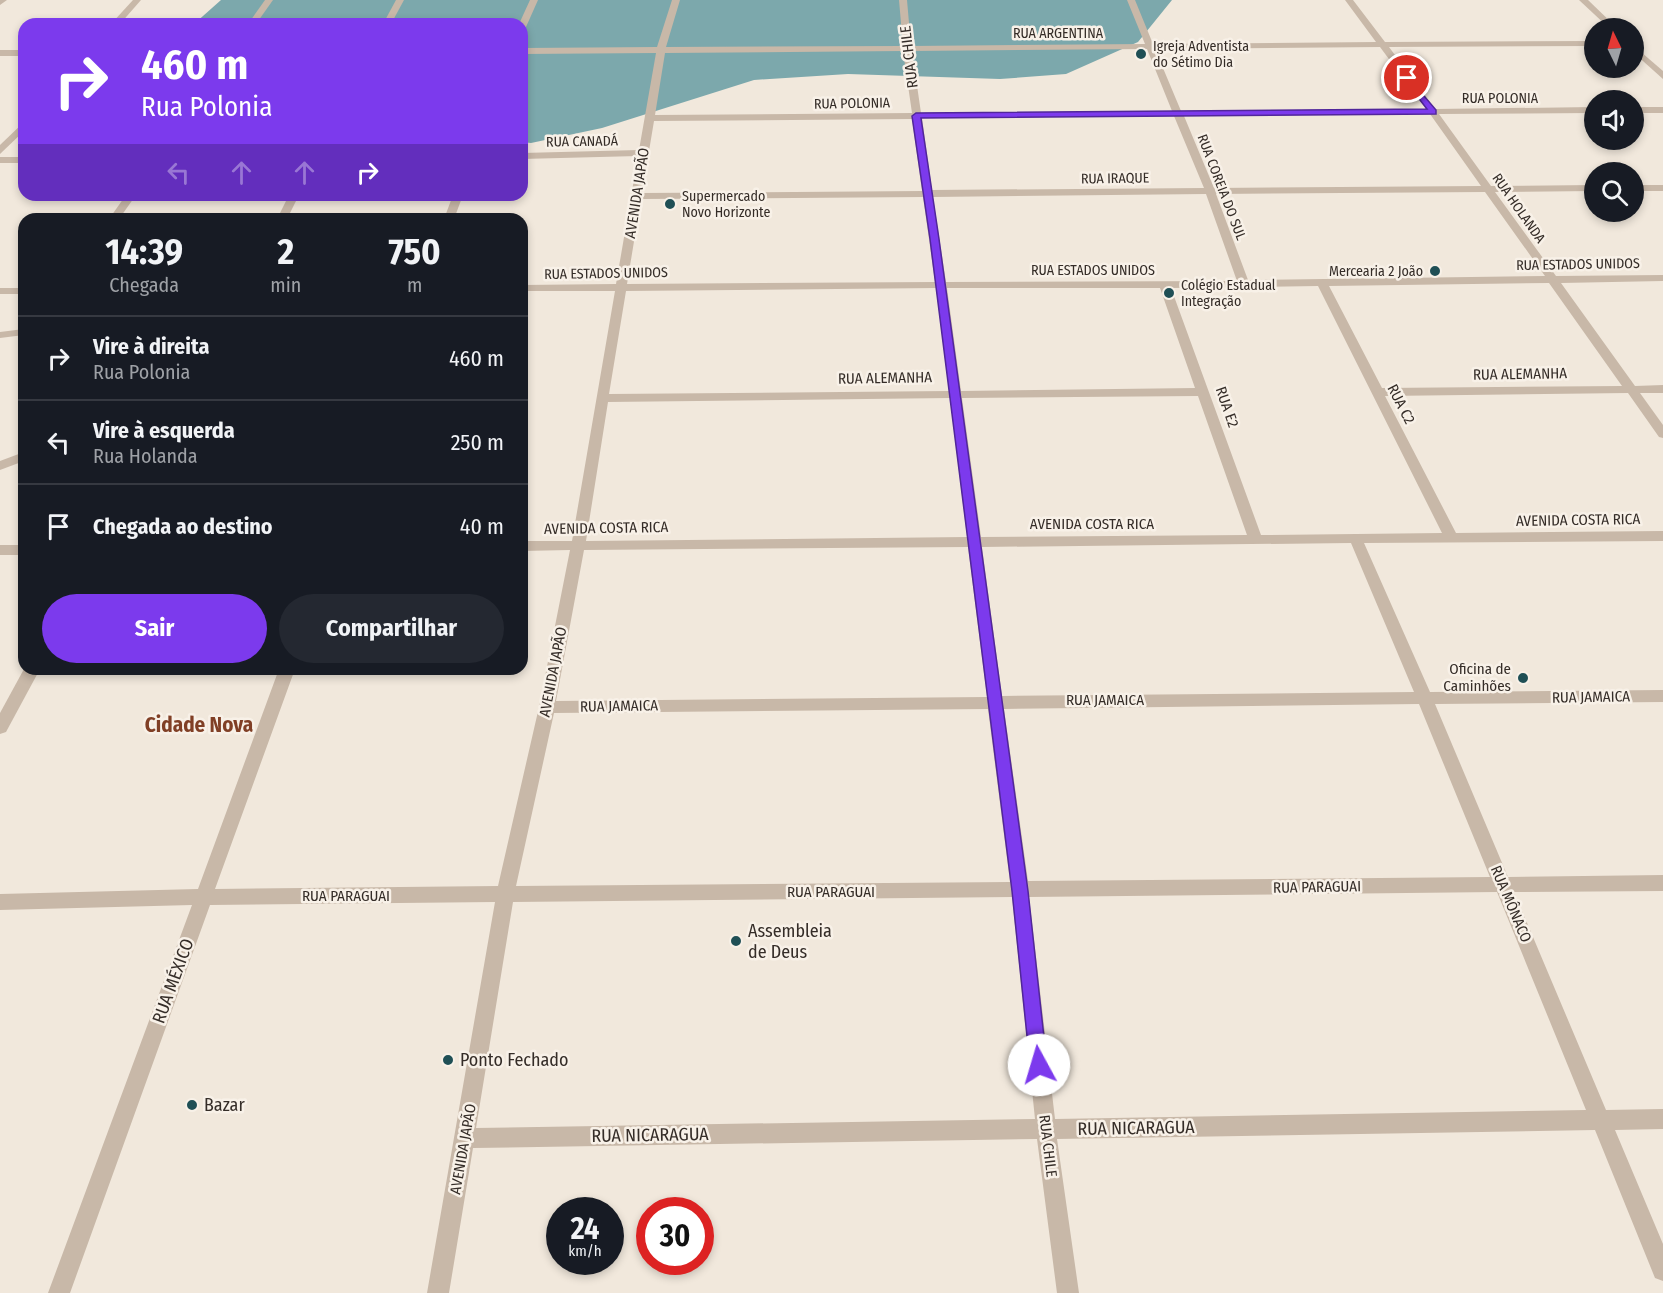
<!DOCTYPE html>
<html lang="pt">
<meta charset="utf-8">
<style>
:root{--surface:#171b24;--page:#242831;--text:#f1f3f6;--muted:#9ea1a6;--line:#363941;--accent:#7c3aed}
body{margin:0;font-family:"Fira Sans Condensed",sans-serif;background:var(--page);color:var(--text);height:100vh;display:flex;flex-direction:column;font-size:22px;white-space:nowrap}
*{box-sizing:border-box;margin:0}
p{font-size:20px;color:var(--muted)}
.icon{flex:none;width:33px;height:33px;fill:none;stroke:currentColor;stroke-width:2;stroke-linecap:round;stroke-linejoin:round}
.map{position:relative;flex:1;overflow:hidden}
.sheet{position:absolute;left:18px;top:213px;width:510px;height:462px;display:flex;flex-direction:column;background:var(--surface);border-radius:18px;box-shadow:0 3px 9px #0003}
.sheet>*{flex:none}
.hud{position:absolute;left:18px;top:18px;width:510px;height:183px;border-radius:18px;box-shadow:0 3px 9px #0003;background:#7c3aed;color:#fff;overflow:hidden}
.needle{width:39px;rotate:355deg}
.tools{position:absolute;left:1584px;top:18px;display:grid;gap:12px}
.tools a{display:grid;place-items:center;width:60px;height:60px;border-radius:50%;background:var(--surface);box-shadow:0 3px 9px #0003;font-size:30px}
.speed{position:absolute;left:546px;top:1197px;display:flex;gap:12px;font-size:30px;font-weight:700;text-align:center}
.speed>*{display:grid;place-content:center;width:78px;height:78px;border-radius:50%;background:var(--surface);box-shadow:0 3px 9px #0003;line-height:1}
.speed small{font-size:15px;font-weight:400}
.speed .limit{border:9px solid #d22;background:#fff;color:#111}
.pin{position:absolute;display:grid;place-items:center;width:51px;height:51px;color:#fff;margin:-26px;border:3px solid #fff;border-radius:50%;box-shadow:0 2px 6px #0007}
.me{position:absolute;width:66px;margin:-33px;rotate:354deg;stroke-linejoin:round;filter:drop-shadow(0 0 4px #0008)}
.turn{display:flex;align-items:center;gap:21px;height:126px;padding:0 24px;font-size:27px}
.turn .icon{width:78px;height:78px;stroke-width:2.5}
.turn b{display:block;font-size:42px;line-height:51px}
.lanes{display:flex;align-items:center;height:57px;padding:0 24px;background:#0003;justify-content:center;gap:30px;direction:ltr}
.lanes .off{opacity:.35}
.eta{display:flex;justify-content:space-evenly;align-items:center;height:102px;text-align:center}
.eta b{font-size:36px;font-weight:700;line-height:42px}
.button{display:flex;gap:12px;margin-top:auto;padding:12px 24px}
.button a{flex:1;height:69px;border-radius:36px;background:var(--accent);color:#fff;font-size:24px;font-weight:700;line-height:69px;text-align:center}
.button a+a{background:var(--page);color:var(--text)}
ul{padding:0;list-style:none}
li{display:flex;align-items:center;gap:18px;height:84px;padding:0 24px;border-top:2px solid var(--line)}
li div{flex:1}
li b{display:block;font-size:22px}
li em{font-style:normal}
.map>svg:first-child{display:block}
</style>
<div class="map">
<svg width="1663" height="1293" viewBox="0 0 1663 1293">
<rect width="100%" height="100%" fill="#f1e8dc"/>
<path fill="#7ca8ac" d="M 221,0 L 1172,0 L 1138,42 L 1066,74 L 1000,79 L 848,74 L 754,80 L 602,128 L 531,143 L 522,142 L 522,24 L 194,24 Z"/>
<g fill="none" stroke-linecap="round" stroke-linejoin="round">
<g fill="#c8b8a8" fill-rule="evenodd">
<path d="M 0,0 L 7,0 L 0,5 Z"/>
<path d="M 133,0 L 141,0 L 120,24 L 111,24 Z"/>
<path d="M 265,0 L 273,0 L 256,24 L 248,24 Z"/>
<path d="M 396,0 L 404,0 L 391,24 L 383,24 Z"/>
<path d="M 530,0 L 538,0 L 526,27 L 522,30 L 522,24 L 519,24 Z"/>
<path d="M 672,0 L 680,0 L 666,47 L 903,46 L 899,0 L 907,0 L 911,46 L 1145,44 L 1127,0 L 1135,0 L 1153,44 L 1376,42 L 1345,0 L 1353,0 L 1385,42 L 1594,41 L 1594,46 L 1389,47 L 1435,109 L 1594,107 L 1594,113 L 1439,114 L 1491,186 L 1594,185 L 1594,191 L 1495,192 L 1556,276 L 1663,275 L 1663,281 L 1561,283 L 1635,386 L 1663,385 L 1663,393 L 1640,393 L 1663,425 L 1663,438 L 1659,437 L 1628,393 L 1385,396 L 1456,533 L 1663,531 L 1663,541 L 1364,543 L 1430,692 L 1663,690 L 1663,702 L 1435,704 L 1508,877 L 1663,875 L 1663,891 L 1514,892 L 1606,1110 L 1663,1109 L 1663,1129 L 1615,1130 L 1663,1244 L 1663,1281 L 1655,1278 L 1595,1130 L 1057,1139 L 1079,1293 L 1057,1293 L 1037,1139 L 473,1148 L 449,1293 L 427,1293 L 495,902 L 210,905 L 70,1293 L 48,1293 L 192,905 L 0,910 L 0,894 L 198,889 L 279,669 L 295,669 L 215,889 L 498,886 L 539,707 L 570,550 L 522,551 L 522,541 L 572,541 L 615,291 L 522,291 L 522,285 L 616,284 L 638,156 L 522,159 L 522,153 L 639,150 L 656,53 L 522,54 L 522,48 L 657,47 ZM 1380,47 L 1426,109 L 1181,111 L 1155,49 ZM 1147,49 L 1172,111 L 921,113 L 912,51 ZM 903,51 L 912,113 L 655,115 L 665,53 ZM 1430,114 L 1481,186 L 1214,188 L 1184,116 ZM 1174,116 L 1204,188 L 932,190 L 922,118 ZM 912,119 L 922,191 L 642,193 L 654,121 ZM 1485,192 L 1545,276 L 1248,280 L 1216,194 ZM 1206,194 L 1237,281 L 946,282 L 933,197 ZM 923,197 L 935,282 L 627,284 L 641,199 ZM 1549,283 L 1622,386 L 1382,388 L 1329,286 ZM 1318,286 L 1442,533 L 1261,535 L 1171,288 ZM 936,288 L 949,391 L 609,394 L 626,291 ZM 947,288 L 1160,288 L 1195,388 L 961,391 ZM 1198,396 L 1247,535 L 981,537 L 962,398 ZM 950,398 L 967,537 L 586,541 L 608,402 ZM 1351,543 L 1414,692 L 1002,696 L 982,547 ZM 968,547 L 987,697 L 556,701 L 584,550 ZM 1419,704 L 1490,877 L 1028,881 L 1004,709 ZM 988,709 L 1010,882 L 516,886 L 554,713 ZM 1497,892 L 1586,1110 L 1055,1119 L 1029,897 ZM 1012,897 L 1035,1119 L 476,1128 L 513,902 Z"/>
<path d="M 1579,0 L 1588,0 L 1617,28 L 1609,28 Z"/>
<path d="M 1634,46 L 1663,71 L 1663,79 L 1634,53 Z"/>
<rect x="0" y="50" width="24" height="6"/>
<rect x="1634" y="107" width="29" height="6"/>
<path d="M 24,122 L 24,131 L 0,154 L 0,145 Z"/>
<rect x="0" y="157" width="24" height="6"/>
<rect x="1634" y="185" width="29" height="6"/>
<path d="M 126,195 L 136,195 L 119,219 L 109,219 Z"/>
<path d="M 289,195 L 299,195 L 287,219 L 277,219 Z"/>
<path d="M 453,195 L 463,195 L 454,219 L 444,219 Z"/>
<rect x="0" y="288" width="24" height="6"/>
<path d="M 24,329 L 24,335 L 0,338 L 0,332 Z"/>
<path d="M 24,452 L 24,461 L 0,470 L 0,461 Z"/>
<rect x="0" y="545" width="24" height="10"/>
<path d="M 24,669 L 40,669 L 6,732 L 0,734 L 0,713 Z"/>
</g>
</g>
<path fill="#7c3aed" stroke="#51269a" stroke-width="1.5" d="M 1407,76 L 1436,110 L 1436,114 L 921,118 L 939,239 L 1028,891 L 1047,1065 L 1045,1071 L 1039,1073 L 1032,1071 L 1030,1065 L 1012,891 L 930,239 L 912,116 L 916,113 L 1427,109 L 1403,78 Z"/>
<g fill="#1f4f55" stroke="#f8f1e8" stroke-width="2">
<circle cx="1141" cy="54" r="6"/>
<circle cx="670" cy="204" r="6"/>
<circle cx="1435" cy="271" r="6"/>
<circle cx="1169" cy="293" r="6"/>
<circle cx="1523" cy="678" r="6"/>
<circle cx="736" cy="941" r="6"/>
<circle cx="448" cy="1060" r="6"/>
<circle cx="192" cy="1105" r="6"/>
</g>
<g text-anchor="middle" stroke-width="5" stroke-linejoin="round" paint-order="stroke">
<g font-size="14" fill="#352d28" stroke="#f8f1e8">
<text x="1058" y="38">RUA ARGENTINA</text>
<text x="1500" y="103">RUA POLONIA</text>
<text transform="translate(852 103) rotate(-1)" y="5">RUA POLONIA</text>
<text transform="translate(582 141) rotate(-1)" y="5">RUA CANADÁ</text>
<text transform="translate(1115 178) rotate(-1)" y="5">RUA IRAQUE</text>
<text transform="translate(1222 187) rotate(69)" y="5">RUA COREIA DO SUL</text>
<text transform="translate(1519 208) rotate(55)" y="5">RUA HOLANDA</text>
<text transform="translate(1578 264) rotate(-1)" y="5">RUA ESTADOS UNIDOS</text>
<text x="1093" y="275">RUA ESTADOS UNIDOS</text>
<text transform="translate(606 273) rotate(-1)" y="5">RUA ESTADOS UNIDOS</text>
</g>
<g font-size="14" fill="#352d28" stroke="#f8f1e8" text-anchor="start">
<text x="1153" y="51">Igreja Adventista<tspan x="1153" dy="16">do Sétimo Dia</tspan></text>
<text x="682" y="201">Supermercado<tspan x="682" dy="16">Novo Horizonte</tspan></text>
<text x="1423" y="276" text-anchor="end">Mercearia 2 João</text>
<text x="1181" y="290">Colégio Estadual<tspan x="1181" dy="16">Integração</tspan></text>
</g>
<g font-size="15" fill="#352d28" stroke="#f8f1e8">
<text transform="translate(909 57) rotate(-97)" y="5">RUA CHILE</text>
<text transform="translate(637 193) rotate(-81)" y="5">AVENIDA JAPÃO</text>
<text transform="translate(1520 374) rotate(-1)" y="5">RUA ALEMANHA</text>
<text transform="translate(885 378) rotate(-1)" y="5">RUA ALEMANHA</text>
<text transform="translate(1401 404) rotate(63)" y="5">RUA C2</text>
<text transform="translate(1227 407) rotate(71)" y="5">RUA E2</text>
<text transform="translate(1578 520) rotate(-1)" y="5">AVENIDA COSTA RICA</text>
<text x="1092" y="529">AVENIDA COSTA RICA</text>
<text transform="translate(606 528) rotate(-1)" y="5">AVENIDA COSTA RICA</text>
<text transform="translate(553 672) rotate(-79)" y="5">AVENIDA JAPÃO</text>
<text transform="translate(1591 697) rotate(-1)" y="5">RUA JAMAICA</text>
<text x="1105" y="705">RUA JAMAICA</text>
<text transform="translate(619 706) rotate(-1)" y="5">RUA JAMAICA</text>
<text transform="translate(1317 887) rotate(-1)" y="5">RUA PARAGUAI</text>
<text x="831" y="897">RUA PARAGUAI</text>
<text x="346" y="901">RUA PARAGUAI</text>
<text transform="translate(1511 904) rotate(67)" y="5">RUA MÔNACO</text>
<text transform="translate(1048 1146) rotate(83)" y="5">RUA CHILE</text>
<text transform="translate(463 1149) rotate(-80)" y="5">AVENIDA JAPÃO</text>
</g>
<g font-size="15" fill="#352d28" stroke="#f8f1e8" text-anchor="end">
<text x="1511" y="674">Oficina de<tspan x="1511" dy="17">Caminhões</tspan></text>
</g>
<g font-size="18" fill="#352d28" stroke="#f8f1e8" text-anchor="start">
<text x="748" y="937">Assembleia<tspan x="748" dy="21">de Deus</tspan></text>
<text x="460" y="1066">Ponto Fechado</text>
<text x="204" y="1111">Bazar</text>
</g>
<g font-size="18" fill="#352d28" stroke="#f8f1e8">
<text transform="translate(173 981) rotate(-70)" y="6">RUA MÉXICO</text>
<text transform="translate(1136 1128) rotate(-1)" y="6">RUA NICARAGUA</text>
<text transform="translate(650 1135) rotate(-1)" y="6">RUA NICARAGUA</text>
</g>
<g font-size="21" font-weight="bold" fill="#803f25" stroke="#f8f1e8">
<text x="199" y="732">Cidade Nova</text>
</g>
</g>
</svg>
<div class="tools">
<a><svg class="needle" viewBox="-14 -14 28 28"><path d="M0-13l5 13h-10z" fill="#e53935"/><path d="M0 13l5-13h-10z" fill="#9ea1a6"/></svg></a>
<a><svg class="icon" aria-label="sound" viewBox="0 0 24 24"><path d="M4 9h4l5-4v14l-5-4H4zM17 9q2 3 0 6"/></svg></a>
<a><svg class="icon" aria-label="search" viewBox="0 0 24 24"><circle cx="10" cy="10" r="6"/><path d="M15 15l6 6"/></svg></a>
</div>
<div class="speed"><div>24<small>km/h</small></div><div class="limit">30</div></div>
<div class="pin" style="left:1407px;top:78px;background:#d93025"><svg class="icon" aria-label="arrive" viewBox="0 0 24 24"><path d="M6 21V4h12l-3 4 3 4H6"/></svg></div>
<svg class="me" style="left:1039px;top:1065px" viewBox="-20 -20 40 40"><circle r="19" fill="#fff"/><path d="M0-13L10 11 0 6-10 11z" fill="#7c3aed"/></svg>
<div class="hud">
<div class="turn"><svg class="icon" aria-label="right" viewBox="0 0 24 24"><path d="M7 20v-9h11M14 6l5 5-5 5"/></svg><div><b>460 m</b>Rua Polonia</div></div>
<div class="lanes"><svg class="icon off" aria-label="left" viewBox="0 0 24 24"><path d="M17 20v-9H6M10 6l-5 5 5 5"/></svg><svg class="icon off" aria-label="ahead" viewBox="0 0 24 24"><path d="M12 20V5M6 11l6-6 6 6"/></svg><svg class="icon off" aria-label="ahead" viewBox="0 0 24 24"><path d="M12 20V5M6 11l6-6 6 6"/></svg><svg class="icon" aria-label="right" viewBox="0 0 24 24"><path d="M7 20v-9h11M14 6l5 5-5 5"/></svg></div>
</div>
<section class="sheet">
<div class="eta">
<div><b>14:39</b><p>Chegada</p></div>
<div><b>2</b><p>min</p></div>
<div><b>750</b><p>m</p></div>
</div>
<ul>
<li><svg class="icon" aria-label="right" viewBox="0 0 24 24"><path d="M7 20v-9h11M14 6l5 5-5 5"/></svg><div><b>Vire à direita</b><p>Rua Polonia</p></div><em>460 m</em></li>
<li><svg class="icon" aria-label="left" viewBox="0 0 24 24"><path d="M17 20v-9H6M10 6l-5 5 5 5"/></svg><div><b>Vire à esquerda</b><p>Rua Holanda</p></div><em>250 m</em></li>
<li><svg class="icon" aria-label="arrive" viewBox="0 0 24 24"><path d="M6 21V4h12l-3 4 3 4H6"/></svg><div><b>Chegada ao destino</b></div><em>40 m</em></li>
</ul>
<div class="button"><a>Sair</a><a>Compartilhar</a></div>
</section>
</div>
